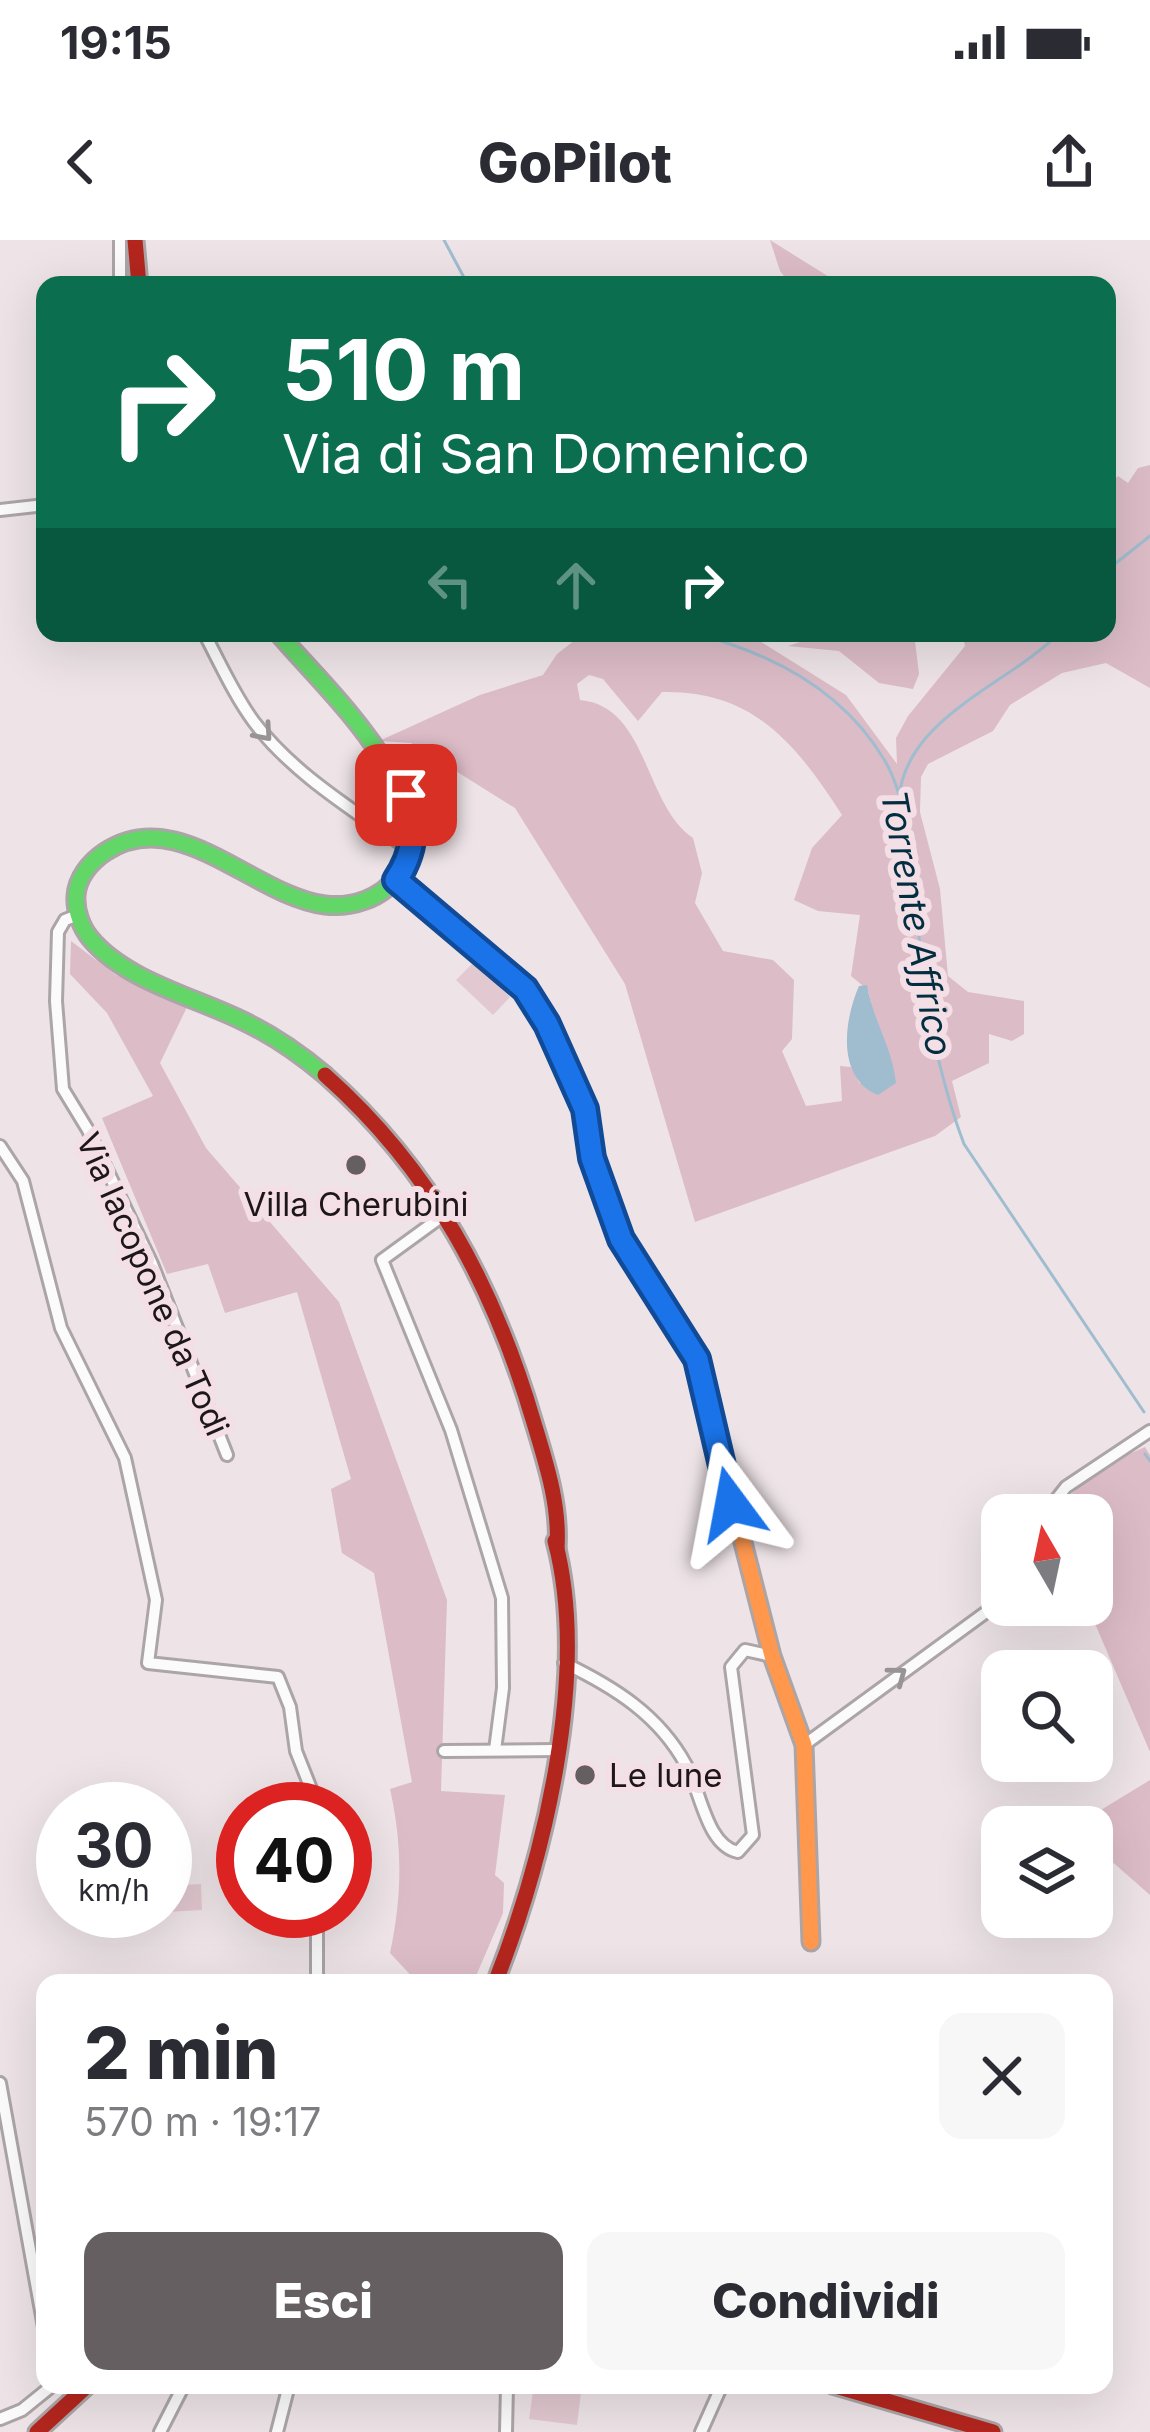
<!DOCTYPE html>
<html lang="it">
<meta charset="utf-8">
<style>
:root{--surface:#fff;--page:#f7f7f7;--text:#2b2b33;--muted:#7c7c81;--accent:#665f61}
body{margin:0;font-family:Inter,sans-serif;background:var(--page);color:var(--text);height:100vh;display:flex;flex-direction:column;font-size:45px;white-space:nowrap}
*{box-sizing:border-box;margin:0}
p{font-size:39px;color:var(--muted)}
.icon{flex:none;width:66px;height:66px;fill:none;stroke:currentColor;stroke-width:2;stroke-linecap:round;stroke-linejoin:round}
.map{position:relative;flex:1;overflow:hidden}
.panel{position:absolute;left:36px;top:1734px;width:1077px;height:420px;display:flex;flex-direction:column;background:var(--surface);border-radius:24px;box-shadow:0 12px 48px #0002}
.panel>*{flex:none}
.hud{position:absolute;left:36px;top:36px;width:1080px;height:366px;border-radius:24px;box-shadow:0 12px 48px #0002;background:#0b6e4f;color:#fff;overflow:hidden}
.needle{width:78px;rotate:351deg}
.tools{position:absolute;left:981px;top:1254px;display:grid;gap:24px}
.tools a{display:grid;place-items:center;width:132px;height:132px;border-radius:24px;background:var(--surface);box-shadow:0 12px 48px #0002;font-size:60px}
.speed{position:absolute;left:36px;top:1542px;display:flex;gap:24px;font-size:60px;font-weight:700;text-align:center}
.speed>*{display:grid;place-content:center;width:156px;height:156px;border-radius:50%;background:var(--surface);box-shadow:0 12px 48px #0002;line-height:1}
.speed small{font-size:30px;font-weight:400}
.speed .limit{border:18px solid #d22;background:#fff;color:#111}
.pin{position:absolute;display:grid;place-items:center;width:102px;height:102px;color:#fff;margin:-51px;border-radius:24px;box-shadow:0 6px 18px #0006}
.me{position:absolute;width:132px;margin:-66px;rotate:347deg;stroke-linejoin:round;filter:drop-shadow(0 0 9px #0008)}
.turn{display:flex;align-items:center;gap:42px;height:252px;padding:0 48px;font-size:54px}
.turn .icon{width:156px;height:156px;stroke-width:2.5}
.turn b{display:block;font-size:84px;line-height:102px}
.lanes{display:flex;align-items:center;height:114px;padding:0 48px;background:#0003;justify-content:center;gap:60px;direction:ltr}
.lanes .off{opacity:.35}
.round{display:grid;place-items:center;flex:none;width:126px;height:126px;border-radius:24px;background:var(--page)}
.head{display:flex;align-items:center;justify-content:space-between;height:204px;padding:0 48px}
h1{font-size:72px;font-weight:800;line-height:90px}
.primary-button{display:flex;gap:24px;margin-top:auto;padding:24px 48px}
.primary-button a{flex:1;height:138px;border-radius:24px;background:var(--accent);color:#fff;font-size:48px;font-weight:800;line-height:138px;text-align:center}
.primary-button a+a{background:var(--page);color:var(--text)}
.status{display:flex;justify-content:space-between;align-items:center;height:84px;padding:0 60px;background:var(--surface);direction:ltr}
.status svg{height:33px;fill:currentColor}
header{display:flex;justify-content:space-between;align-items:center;height:156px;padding:0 48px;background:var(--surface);font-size:54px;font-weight:800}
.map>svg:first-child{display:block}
</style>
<div class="status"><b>19:15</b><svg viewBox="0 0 49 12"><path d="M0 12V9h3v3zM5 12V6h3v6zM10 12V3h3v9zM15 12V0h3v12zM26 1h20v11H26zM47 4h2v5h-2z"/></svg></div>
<header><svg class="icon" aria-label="back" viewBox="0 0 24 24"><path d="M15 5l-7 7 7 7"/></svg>GoPilot<svg class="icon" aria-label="share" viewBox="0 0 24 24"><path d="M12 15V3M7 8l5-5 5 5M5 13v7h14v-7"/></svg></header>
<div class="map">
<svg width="1150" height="2192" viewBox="0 0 1150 2192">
<rect width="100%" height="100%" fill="#eee4e7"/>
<g fill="#e2c8d0">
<path d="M 474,722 L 510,757 L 493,775 L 456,740 Z"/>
<path d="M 201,1644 L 202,1670 L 150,1673 L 165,1671 L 165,1646 Z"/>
<path d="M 534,2145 L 582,2145 L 577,2185 L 529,2179 Z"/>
</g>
<g fill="#dcbcc7" fill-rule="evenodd">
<path d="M 770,0 L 842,45 L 791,45 L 780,31 Z"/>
<path d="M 1150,225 L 1150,448 L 1106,423 L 1062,433 L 1010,465 L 993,491 L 928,524 L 921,537 L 920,572 L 940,649 L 948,736 L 968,752 L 1024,761 L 1024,794 L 1012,801 L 989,794 L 989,823 L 952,841 L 961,877 L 935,896 L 695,982 L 625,744 L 515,568 L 411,503 L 379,501 L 480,455 L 543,435 L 557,414 L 584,393 L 747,393 L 846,455 L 897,524 L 896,498 L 908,476 L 965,406 L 962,393 L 1107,393 L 1107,247 L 1118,236 L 1128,243 L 1138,228 ZM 589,435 L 603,439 L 638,481 L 662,452 C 754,450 796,504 842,575 L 812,608 L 794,660 L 818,671 L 860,675 L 851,736 L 868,750 L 876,785 L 860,844 L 851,827 L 840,826 L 842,861 L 806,866 L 782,811 L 792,799 L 794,740 L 773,720 L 723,711 L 695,663 L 702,633 L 693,598 C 644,565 648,466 580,460 L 577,444 Z"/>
<path d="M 827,393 L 914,393 L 919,434 L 913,449 L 879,443 L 839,411 L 788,406 Z"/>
<path d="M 71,701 L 116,735 L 188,765 L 160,823 L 206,908 L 339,1062 L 447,1360 L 441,1551 L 505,1555 L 495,1635 L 504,1643 L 503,1673 L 473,1743 L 418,1743 L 390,1713 C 402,1656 403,1607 390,1549 L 412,1542 L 374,1333 L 342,1313 L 331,1249 L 351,1239 L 297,1052 L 225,1073 L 208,1024 L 167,1034 L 102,878 L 153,856 L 107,773 L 70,734 Z"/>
<path d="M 1145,1207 L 1150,1215 L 1150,1512 L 1087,1365 L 1092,1365 L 1092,1275 L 1053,1275 C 1078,1243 1108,1222 1145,1207 Z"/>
<path d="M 1150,1540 L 1150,1655 L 1092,1604 L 1092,1587 L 1073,1587 Z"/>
</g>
<path fill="#9fbdcf" d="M 867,745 C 873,781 892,806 896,843 L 878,855 C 836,838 844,780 859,746 Z"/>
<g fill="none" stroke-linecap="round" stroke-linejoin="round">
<g stroke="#9fbdcf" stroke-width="3">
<path d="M 444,0 L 468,45"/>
<path d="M 1107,338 L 1116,323 L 1150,296"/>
<path d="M 692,393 C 769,412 843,450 885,521 C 920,581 914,702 928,772 C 937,817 948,862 964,904 L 1144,1172"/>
<path d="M 899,559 C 905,477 1010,444 1059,393"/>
<path d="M 1145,1214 L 1150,1221"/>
</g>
<g stroke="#aca5a7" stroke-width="16">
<g id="street">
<path d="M 120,0 L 120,45"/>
<path d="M 0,270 L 45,265"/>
<path d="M 204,393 C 220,423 234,455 254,482 C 295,536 357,572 411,611"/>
<path d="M 78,675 L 65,680 L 58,692 L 56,761 L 63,849 L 88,890 L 152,1024 L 227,1215"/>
<path d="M 0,906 L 23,941 L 61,1088 L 125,1218 L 156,1360 L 148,1423 L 278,1437 L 290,1467 L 296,1511 L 319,1569"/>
<path d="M 448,972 L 382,1020 L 451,1190 L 502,1358 L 503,1448 L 495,1510"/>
<path d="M 1044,1275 L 1066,1247 L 1150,1191"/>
<path d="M 564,1423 C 614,1447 659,1475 686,1525 C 701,1551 706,1605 738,1612 L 753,1595 L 731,1427 L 745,1410 L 772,1416"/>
<path d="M 804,1505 L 989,1370 L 1002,1347"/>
<path d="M 444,1511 L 558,1510"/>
<path d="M 317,1671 L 317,1743"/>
<path d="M 0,1843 L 45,2093"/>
<path d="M 0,2179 L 22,2170 L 53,2145"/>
<path d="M 160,2192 L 184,2145"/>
<path d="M 277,2192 L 289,2145"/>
<path d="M 506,2192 L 507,2145"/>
<path d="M 701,2192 L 722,2145"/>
</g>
</g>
<g stroke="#aca5a7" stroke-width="21">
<g id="fast">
<path d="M 278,393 C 325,449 449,559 397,636 C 382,659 351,668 325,665 C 253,656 178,563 105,612 C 90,622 77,638 76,656 C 75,670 81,687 90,698 C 124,740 194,757 241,780 C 271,794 300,814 325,835"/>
<path d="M 396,641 L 506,731 L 547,784 L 585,869 L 592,918 L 621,999 L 697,1119 L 737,1279"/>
</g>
</g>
<g stroke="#aca5a7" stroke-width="21">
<path id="slow" d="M 737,1279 L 772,1416 L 804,1505 L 811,1702"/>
</g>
<g stroke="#aca5a7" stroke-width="21">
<g id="jam">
<path d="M 135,0 L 139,45"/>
<path d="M 325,835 C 432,930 494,1046 534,1183 C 546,1223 560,1265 557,1308"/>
<path d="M 495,1743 C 544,1619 590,1433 555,1301"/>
<path d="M 832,2145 L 993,2192"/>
<path d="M 37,2192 L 88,2145"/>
</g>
</g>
<use href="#street" stroke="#fcfbfb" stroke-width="10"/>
<use href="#fast" stroke="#63d668" stroke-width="15"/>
<use href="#slow" stroke="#ff974d" stroke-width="15"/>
<use href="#jam" stroke="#b3261e" stroke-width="15"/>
</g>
<defs><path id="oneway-chevron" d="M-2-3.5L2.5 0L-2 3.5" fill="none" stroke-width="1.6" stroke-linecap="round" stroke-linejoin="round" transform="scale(3)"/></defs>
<g stroke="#989495">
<use href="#oneway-chevron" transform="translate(264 493) rotate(49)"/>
<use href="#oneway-chevron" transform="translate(898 1435) rotate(-37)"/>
</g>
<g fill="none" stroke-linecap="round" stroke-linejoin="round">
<g stroke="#114b97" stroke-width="30">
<path id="route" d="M 406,555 C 418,586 414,613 396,640 L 525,749 L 547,784 L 585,869 L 592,918 L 621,999 L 697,1119 L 731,1264"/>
</g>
<use href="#route" stroke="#1a73e8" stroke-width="21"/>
</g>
<g fill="#665f61" stroke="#f3dfe5" stroke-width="4.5">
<circle cx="356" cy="925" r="12"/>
<circle cx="585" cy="1535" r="12"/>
</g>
<g text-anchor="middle" stroke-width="12" stroke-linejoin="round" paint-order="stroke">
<g font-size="33" fill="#1d1719" stroke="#f3dfe5">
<text x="356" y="976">Villa Cherubini</text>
<text x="609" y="1547" text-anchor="start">Le lune</text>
</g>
<g font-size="33" fill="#1d1719" stroke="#f3dfe5">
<text transform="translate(153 1044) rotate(66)" y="12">Via Iacopone da Todi</text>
</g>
<g font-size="36" font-style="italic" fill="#032e40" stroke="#f3dfe5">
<text transform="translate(917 683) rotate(80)" y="13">Torrente Affrico</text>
</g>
</g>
</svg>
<div class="tools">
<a><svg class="needle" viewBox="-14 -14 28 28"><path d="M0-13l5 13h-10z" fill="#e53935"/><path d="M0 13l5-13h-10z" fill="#7c7c81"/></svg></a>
<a><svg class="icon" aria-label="search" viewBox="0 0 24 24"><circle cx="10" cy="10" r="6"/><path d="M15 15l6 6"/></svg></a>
<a><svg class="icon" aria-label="layers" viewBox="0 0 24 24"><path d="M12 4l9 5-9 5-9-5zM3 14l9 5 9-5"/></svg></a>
</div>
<div class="speed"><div>30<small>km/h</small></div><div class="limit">40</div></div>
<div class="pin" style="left:406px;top:555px;background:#d93025"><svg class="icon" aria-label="arrive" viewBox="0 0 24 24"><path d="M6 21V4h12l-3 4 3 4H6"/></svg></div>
<svg class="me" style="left:731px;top:1264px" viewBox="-20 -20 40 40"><path d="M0-17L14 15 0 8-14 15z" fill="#1a73e8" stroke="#fff" stroke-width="4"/></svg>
<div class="hud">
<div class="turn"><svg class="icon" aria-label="right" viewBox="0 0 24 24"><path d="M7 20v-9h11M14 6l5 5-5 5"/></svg><div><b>510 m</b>Via di San Domenico</div></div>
<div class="lanes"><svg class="icon off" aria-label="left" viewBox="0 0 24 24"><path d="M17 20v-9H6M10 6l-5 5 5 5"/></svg><svg class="icon off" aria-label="ahead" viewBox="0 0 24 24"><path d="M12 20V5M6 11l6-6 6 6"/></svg><svg class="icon" aria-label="right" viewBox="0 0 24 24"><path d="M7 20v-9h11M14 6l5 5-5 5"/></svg></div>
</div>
<section class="panel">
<div class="head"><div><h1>2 min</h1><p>570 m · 19:17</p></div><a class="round"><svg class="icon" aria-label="close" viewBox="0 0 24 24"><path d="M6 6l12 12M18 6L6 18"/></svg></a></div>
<div class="primary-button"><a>Esci</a><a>Condividi</a></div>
</section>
</div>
